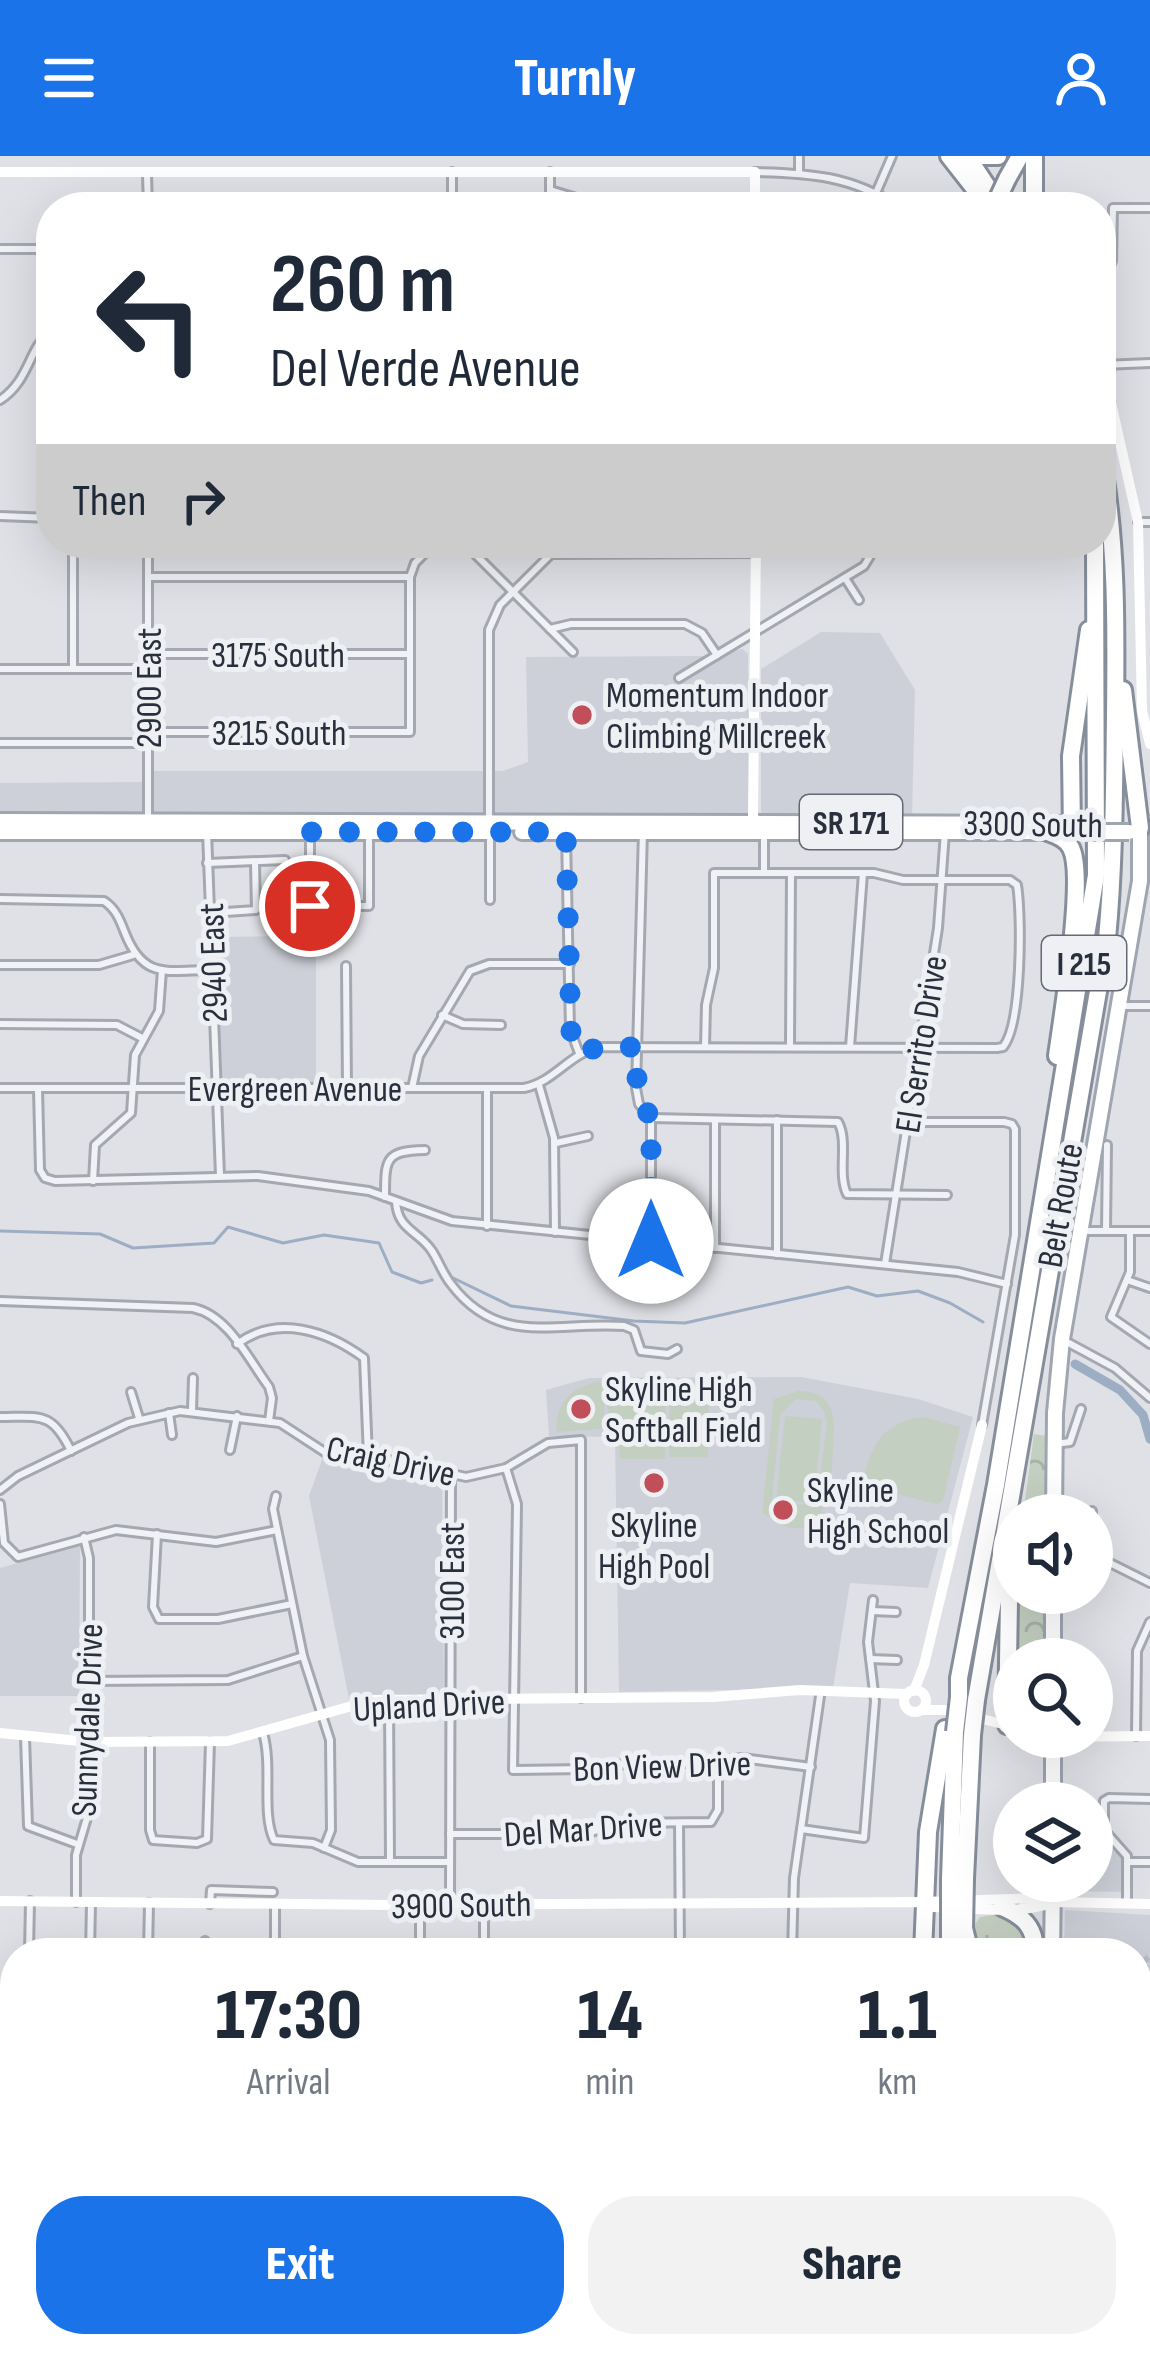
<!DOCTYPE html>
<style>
:root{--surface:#fff;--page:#f2f2f3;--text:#1f2937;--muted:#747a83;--accent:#1a73e8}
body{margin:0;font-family:"Sofia Sans Condensed",sans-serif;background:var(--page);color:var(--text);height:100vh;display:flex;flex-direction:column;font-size:45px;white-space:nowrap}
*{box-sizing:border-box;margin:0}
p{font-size:39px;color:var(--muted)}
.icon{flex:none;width:66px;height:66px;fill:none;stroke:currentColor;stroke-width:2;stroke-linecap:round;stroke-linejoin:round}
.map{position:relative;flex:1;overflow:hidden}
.sheet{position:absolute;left:0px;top:1782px;width:1152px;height:420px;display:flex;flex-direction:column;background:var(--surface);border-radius:48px 48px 0 0;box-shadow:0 12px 48px #0002}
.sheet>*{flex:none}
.hud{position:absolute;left:36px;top:36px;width:1080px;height:366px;border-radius:48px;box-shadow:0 12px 48px #0002;background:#fff;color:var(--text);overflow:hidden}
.buttons{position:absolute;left:993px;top:1338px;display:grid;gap:24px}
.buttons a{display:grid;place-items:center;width:120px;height:120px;border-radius:50%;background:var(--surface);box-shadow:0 12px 48px #0002;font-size:60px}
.pin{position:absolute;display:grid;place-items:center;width:102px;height:102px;color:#fff;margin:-51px;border:6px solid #fff;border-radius:50%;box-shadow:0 3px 12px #0007}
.me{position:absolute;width:132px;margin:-66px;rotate:0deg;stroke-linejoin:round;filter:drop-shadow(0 0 9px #0008)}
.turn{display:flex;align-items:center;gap:42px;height:252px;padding:0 36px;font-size:54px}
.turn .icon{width:156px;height:156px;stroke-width:2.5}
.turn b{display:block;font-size:84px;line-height:102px}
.then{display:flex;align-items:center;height:114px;padding:0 36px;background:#0003;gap:24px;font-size:45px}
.eta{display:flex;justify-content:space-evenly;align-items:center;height:204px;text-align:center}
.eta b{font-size:72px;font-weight:800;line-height:84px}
.action{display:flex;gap:24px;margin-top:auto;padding:24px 36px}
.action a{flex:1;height:138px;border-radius:48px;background:var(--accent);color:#fff;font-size:48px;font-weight:800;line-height:138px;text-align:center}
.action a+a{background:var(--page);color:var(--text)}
header{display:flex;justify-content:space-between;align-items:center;height:156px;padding:0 36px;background:var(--accent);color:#fff;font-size:54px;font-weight:800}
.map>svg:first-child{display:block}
</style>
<header><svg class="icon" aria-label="menu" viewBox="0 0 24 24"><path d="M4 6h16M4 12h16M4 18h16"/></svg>Turnly<svg class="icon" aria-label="person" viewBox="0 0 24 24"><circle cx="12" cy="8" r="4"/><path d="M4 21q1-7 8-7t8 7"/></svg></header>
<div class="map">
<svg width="1150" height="2202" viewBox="0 0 1150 2202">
<defs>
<pattern id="grass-tufts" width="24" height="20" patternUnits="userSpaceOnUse" patternTransform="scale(3)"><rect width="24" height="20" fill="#c3cfc1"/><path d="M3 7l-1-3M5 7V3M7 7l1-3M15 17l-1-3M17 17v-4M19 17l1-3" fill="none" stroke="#a8b2a7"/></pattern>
<pattern id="park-crowns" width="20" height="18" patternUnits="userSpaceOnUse" patternTransform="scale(3)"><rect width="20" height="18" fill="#c3cfc1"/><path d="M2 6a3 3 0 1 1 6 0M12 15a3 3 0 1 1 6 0" fill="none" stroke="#a8b2a7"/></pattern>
</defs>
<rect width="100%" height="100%" fill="#dfe1e6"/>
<g fill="#cdd0d8">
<path d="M 821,476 L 880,477 L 915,534 L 912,661 L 761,658 L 761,513 Z"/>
<path d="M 743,493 L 748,498 L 750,659 L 0,659 L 0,627 L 150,626 L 151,615 L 503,615 L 528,606 L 526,501 L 703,500 Z"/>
<path d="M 316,780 L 316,929 L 224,928 L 220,925 L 214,781 Z"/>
<path d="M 801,1221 L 918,1243 L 973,1261 L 928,1432 L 850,1427 L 833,1532 L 619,1536 L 615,1281 L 549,1280 L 546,1234 L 589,1222 Z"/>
<path d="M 323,1301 L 442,1324 L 444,1538 L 349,1543 L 309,1340 Z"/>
<path d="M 80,1390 L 79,1540 L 0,1540 L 0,1412 Z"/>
<path d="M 1062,1640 L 1100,1645 L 1100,1675 L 1123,1699 L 1124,1736 L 1064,1735 L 1062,1725 L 1092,1725 L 1092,1647 L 1062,1647 Z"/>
<path d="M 1065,1754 L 1150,1759 L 1150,1997 L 1137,1992 L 1137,1797 L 1064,1797 Z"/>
</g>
<path fill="url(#grass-tufts)" d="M 998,1758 L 1025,1771 L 1028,1797 L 975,1797 L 974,1770 L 980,1761 Z"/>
<g fill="url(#park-crowns)">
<path d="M 1034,1278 L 1048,1280 L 1048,1359 L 1023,1359 Z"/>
<path d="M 1014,1437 L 1045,1437 L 1044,1503 L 1014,1503 Z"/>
</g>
<g fill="#c3cfc1" fill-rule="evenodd">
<path d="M 666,1222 L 665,1303 L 620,1303 L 618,1279 L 609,1274 L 607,1239 L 604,1240 L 604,1270 L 600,1273 L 557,1276 C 553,1216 624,1222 666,1222 Z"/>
<path d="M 670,1225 L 709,1225 L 708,1301 L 669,1301 Z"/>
<path d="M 798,1235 C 820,1234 833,1246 834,1268 C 832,1297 837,1384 788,1371 C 778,1369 771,1360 762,1357 L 774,1243 ZM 796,1243 L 816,1245 L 824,1255 L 827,1267 L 816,1352 L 815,1349 L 773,1347 L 772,1344 L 780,1259 Z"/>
<path d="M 785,1260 L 822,1263 L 814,1347 L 776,1343 Z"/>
<path d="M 923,1261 L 960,1271 L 943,1345 L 937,1348 L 863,1330 C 868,1292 882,1266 923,1261 Z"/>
</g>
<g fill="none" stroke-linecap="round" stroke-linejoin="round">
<g stroke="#9dadc3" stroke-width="3">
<path d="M 0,1075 L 100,1078 L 133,1092 L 214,1087 L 228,1071 L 283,1087 L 324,1079 L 379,1087 L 392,1116 L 421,1127 L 432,1124"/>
<path d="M 451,1121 L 511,1150 L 634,1165 L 685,1167 L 848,1131 L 877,1140 L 918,1135 L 950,1147 L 983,1166"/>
</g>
<path stroke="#9dadc3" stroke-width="9" d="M 1075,1208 L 1120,1234 L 1143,1259 L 1150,1283"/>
<path stroke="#bbbdc4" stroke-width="6" stroke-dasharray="6 3" stroke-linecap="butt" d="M 1137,1811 L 1150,1800"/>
<g stroke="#a5a8b0" stroke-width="12">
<g id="street">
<path d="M 452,16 L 452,51"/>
<path d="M 550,16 L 550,51"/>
<path d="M 755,16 C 809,17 853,20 898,51"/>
<path d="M 799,17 L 799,0"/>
<path d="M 147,19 L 148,51"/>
<path d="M 550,34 L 606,51"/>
<path d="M 876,37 L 892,0"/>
<path d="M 0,93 L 51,93"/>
<path d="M 1101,123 L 1112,105 L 1113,52 L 1150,52"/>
<path d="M 1103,209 L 1150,207"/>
<path d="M 0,244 C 31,224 29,188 51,177"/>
<path d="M 0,360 L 51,362"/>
<path d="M 1138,366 L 1150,366"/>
<path d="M 73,387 L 73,513"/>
<path d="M 148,387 L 148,666"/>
<path d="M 464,387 L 573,496"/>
<path d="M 551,398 L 756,397"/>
<path d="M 148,421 L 410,421"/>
<path d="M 845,422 L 859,444"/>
<path d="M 550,473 L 571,468 L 685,468 L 702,477 L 717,499"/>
<path d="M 148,498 L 408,498"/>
<path d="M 0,513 L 146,513"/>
<path d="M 679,522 L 864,410 L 878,387"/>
<path d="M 148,576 L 410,576 L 410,421 L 415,407 L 435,387"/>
<path d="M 0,587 L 146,587"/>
<path d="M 489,666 L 489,474 L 500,449 L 551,398 L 551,387"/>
<path d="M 207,675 L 220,1020"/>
<path d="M 643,675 L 636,932 L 639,948 L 651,962 L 651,1085"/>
<path d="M 310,676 L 310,750 L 369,750 L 369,675"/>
<path d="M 764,677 L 764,716"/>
<path d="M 490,679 L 490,744"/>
<path d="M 566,679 L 570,873 L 579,897"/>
<path d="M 207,707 L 285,704"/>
<path d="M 0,743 L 104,745 C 116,753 120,764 125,777 C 144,825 168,814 212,814"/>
<path d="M 210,757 L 256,754 L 255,706"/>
<path d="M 0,809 L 99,809 L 133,799"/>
<path d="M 346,810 L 347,932"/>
<path d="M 1122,850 L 1150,850"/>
<path d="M 442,859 L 463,868 L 501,869"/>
<path d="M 0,868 L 117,869 L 142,882"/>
<path d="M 790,891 L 791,717"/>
<path d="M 850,891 L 863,717"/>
<path d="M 539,929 L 554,982 L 555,1076"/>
<path d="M 0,932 L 524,932 C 555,926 569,897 600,891 L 997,892 L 1003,891 C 1022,869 1022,760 1017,729 L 1010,724 L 903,724 L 874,717 L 714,717 L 714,812 L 706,849 L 705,891"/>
<path d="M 412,932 L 419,900 L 470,815 L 489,808 L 570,808"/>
<path d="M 487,932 L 487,1070"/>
<path d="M 38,933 L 40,1014 L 45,1022 L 55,1025 L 258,1020 L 369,1035 L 452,1065 L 958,1116 L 1007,1128"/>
<path d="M 652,962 L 838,966 C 849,986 837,1016 847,1038 L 947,1039"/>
<path d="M 907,966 L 1004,966 L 1012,968 L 1015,973 L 1015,1079 L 982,1269"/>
<path d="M 556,987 L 588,980"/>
<path d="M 93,1025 L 95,989 L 131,957 L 135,899 L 159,855 L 162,814"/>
<path d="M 385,1041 C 385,1003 385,995 425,994"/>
<path d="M 396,1045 C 397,1074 419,1075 432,1095 C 439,1106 443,1118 451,1128 C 499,1192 557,1165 624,1170 L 634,1174 L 641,1195 L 668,1198 L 677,1193"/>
<path d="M 1084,1075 L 1150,1075"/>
<path d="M 1106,1075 L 1107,989"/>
<path d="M 1130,1075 L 1130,1116 L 1111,1161 L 1150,1188"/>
<path d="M 715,1092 L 715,964"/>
<path d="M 777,1098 L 777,964"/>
<path d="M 885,1108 L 938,772 L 945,676"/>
<path d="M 1127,1124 L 1150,1132"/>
<path d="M 0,1145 L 193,1152 C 228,1159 249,1204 269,1231 L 272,1242 L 269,1265"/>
<path d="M 1065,1185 L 1115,1212 L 1150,1242"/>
<path d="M 237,1188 C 278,1158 327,1175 364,1202 L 368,1301"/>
<path d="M 131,1236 L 139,1262"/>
<path d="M 192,1254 L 193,1222"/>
<path d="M 169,1257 L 172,1279"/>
<path d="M 0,1261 C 40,1261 52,1255 71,1295"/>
<path d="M 1055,1288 L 1070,1286 L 1081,1253"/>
<path d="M 230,1294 L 237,1260"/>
<path d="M 506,1312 L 517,1348 L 513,1614 L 586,1613 L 632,1607 L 705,1607 L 742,1602 L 811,1611"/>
<path d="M 0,1334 L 18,1320 L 128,1267 L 180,1255 L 280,1267 L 326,1297 L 383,1303 L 466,1321 L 506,1312 L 548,1287 L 581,1284 L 581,1542"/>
<path d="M 276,1340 L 273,1353 L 303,1500 L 330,1584 L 331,1674 L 324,1692"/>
<path d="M 0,1348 L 4,1387 L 18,1401 L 116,1374 L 216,1386 L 277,1374"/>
<path d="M 1092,1355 L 1092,1359"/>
<path d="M 157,1378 L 153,1451 L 159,1463 L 218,1463 L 292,1448"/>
<path d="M 1092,1398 L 1150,1427"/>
<path d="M 872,1455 L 896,1456"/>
<path d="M 870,1503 L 897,1504"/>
<path d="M 89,1525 L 228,1524 L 303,1500"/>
<path d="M 389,1544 L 390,1706"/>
<path d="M 263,1577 C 273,1610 261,1657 274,1684 L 313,1687 L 358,1706 L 450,1706"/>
<path d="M 1136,1580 L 1137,1495 L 1150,1466"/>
<path d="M 25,1581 L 28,1670 L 77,1688"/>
<path d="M 150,1586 L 150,1674 L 153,1684 L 197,1687 L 207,1683 L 210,1586"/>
<path d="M 679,1667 L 680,1797"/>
<path d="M 801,1673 L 864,1682 L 875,1545 L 868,1486 L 873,1444"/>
<path d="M 450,1678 L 585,1678 L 620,1667 L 711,1666 L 718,1654 L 718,1605"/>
<path d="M 1128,1706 L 1150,1706"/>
<path d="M 1127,1745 L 1127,1700 L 1104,1674 L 1104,1645 L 1109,1642 L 1150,1643"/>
<path d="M 76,1746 L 76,1699 L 89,1655 L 89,1402 L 84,1381"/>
<path d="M 450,1747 L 451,1319"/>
<path d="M 210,1748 L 211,1734 L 273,1736"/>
<path d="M 420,1748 L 420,1797"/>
<path d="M 484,1751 L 484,1797"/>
<path d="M 205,1785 L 205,1797"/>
<path d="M 29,1797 L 30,1745"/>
<path d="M 90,1797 L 91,1747"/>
<path d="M 148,1797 L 149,1747"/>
<path d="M 275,1797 L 275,1749"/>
<path d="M 792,1797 L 794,1722 L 820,1540"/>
<path d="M 0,1858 L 15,1858"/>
<path d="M 0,1920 L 15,1920"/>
<path d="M 0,1987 L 15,1987"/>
<path d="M 1137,2033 L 1150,2039"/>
<path d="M 0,2054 L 15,2054"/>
<path d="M 0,2121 L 15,2121"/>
<path d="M 0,2186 L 15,2183"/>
<path d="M 73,2187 L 90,2202"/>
<path d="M 519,2187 L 519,2202"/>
<path d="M 585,2187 L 585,2202"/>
<path d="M 652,2187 L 652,2202"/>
<path d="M 692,2187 L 758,2195 L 779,2202"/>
<path d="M 811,2187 L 812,2202"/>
<path d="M 1015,2187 L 1083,2202"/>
<path d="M 109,2202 C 129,2188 197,2194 228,2187"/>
<path d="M 451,2202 L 451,2187"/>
</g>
</g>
<g stroke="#9fa5b1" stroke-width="20">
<g id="primary">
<path d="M 0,665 L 1081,668"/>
<path d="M 0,676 L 500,676"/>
<path d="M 522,676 L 1058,676"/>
<path d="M 1054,1359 L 1055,1257 L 1062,1183 L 1140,725 L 1140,672"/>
<path d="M 1053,1503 L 1053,1437"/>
<path d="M 1053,1647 L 1053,1581"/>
<path d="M 1052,1797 L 1053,1725"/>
</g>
</g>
<g stroke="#878e9b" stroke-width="22">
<g id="highway">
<path d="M 949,0 L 989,51"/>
<path d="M 967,0 L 1000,50"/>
<path d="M 976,0 L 998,0"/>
<path d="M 1007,23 L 1020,0"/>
<path d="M 1034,51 L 1034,0"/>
<path d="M 1123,534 L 1140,672"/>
<path d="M 1048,676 C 1057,679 1067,683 1071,692 C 1086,721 1062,862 1057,900"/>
<path d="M 1072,676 L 1071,600 L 1089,474"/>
<path d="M 959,1541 L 959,1522 L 996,1329 L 1096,719 L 1095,387"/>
<path d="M 976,1544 L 1107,783 C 1114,709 1114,635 1115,560 C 1116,473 1117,385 1101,300"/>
<path d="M 1007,1569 L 1009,1444 L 1014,1393"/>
<path d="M 965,1723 L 972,1579"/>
<path d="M 950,1724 L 955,1576"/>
<path d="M 1002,1751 C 1024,1760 1037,1773 1034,1797"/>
<path d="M 950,1772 L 950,1797"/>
<path d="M 964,1772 L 970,1797"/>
<path d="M 923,1797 L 928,1676 L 945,1573"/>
<path d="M 929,2202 L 933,2187"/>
<path d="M 947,2202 L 952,2187"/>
</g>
</g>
<use href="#street" stroke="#f1f2f5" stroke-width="6"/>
<g stroke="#fff" stroke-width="10">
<path d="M 0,16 L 755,16 L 755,51"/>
<path d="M 1065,46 L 1066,51"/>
<path d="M 1101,203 L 1138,366 L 1142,555 L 1150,588"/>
<path d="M 756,387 L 753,660 L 758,670"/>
<circle cx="915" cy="1545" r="11"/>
<path d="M 914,1535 L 924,1509 L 982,1269"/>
<path d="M 922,1554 L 945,1554 L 1011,1570"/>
<path d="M 0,1577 L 89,1586 L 228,1585 L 373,1544 L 713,1541 L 800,1534 L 907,1538"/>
<path d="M 1052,1581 L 1150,1580"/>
<path d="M 0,1745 L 390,1749 L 923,1746 L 930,1751 C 967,1751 1018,1760 1053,1746"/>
<path d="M 923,1746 L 1040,1742 L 1053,1746 L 1150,1748"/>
<path d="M 987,2202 L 995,2187"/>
<path d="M 996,2202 L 1004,2187"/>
</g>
<use href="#primary" stroke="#fff" stroke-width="14"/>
<use href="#highway" stroke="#fff" stroke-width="16"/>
<g stroke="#9fa5b1" stroke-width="20" stroke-linecap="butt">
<path id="primary-bridge" d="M 1081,676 L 1129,676"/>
</g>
<g stroke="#878e9b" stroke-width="22" stroke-linecap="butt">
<g id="highway-bridge">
<path d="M 994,51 L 1007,23"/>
<path d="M 955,1576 L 959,1541"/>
<path d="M 972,1579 L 976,1544"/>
<path d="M 950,1772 L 950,1724"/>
<path d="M 964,1772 L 965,1723"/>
</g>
</g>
<use href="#primary-bridge" stroke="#fff" stroke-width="14"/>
<use href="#highway-bridge" stroke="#fff" stroke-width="16"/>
</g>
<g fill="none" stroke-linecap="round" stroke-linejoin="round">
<path stroke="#1a73e8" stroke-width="21" stroke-dasharray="0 37.8" d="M 310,750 L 310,676 L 566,676 L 571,877 L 579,897 L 600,891 L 637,891 L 637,940 L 651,962 L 651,1085"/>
</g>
<g fill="#c04f59" stroke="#eef0f4" stroke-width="4.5">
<circle cx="582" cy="559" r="12"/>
<circle cx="581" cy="1253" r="12"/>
<circle cx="654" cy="1327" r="12"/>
<circle cx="783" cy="1354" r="12"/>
</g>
<g text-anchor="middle" stroke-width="10" stroke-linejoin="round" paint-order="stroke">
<g fill="#eef0f4" stroke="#646973" stroke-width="3">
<rect x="800" y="639" width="102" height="54" rx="9"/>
<rect x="1042" y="780" width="84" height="54" rx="9"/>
</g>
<g font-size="33" font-weight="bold" fill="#292f3c">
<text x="851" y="678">SR 171</text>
<text x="1084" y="819">I 215</text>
</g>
<g font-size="36" fill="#292f3c" stroke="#eef0f4">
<text x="278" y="511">3175 South</text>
<text transform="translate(148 532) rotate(-90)" y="13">2900 East</text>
<text x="279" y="589">3215 South</text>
<text transform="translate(1033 667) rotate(1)" y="13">3300 South</text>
<text transform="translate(212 807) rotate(-92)" y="13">2940 East</text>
<text transform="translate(920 888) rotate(-81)" y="13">El Serrito Drive</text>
<text x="295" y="945">Evergreen Avenue</text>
<text transform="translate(1059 1049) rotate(-80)" y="13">Belt Route</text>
<text transform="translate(391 1304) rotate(12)" y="13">Craig Drive</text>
<text transform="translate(451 1425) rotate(-90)" y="13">3100 East</text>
<text transform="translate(429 1548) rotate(-3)" y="13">Upland Drive</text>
<text transform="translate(86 1564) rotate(-88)" y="13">Sunnydale Drive</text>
<text transform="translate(662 1609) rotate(-2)" y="13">Bon View Drive</text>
<text transform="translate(583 1672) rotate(-4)" y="13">Del Mar Drive</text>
<text transform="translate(461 1748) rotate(-1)" y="13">3900 South</text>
</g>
<g font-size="36" fill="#292f3c" stroke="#eef0f4" text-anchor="start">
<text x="606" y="551">Momentum Indoor<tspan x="606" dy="41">Climbing Millcreek</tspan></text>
<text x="605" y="1245">Skyline High<tspan x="605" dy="41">Softball Field</tspan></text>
<text x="807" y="1346">Skyline<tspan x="807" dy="41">High School</tspan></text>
<text x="654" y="1381" text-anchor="middle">Skyline<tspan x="654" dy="41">High Pool</tspan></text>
</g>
</g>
</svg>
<div class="buttons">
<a><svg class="icon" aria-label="sound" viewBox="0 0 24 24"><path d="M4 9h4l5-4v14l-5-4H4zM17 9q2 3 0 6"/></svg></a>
<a><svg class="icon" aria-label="search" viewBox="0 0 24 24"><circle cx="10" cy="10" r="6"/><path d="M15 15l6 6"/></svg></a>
<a><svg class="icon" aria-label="layers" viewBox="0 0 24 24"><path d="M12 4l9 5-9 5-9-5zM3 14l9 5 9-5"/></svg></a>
</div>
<div class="pin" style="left:310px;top:750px;background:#d93025"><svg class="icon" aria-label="arrive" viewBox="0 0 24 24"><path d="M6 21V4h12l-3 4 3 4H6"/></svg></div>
<svg class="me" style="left:651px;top:1085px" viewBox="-20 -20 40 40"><circle r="19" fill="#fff"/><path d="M0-13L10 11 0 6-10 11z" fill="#1a73e8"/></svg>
<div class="hud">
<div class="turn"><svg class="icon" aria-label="left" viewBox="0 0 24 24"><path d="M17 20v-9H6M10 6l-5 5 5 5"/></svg><div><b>260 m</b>Del Verde Avenue</div></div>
<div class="then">Then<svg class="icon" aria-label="right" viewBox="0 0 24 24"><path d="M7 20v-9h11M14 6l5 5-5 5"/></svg></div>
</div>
<section class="sheet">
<div class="eta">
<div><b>17:30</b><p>Arrival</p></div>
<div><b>14</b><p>min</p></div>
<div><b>1.1</b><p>km</p></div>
</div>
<div class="action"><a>Exit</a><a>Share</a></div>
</section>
</div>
